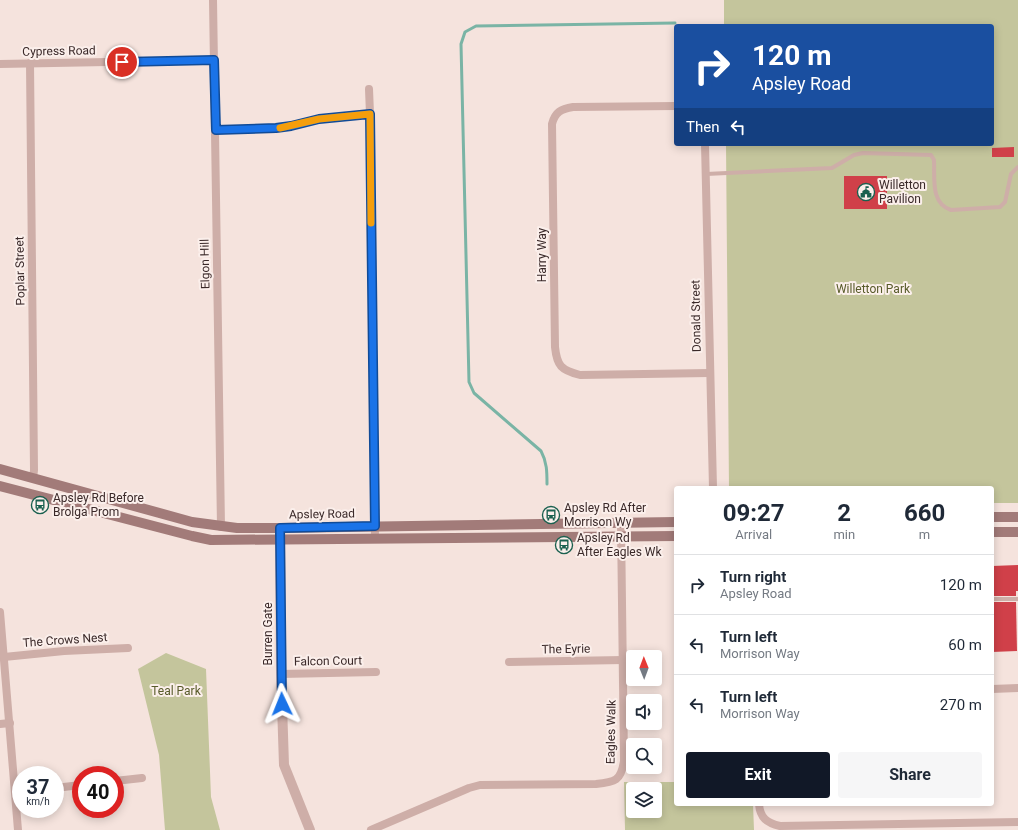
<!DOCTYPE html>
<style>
:root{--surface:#fff;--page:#f6f6f7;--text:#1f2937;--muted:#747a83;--line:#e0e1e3;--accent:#111827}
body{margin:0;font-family:Roboto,sans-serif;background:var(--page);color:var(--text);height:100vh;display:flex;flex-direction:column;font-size:15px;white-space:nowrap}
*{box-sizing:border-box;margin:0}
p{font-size:13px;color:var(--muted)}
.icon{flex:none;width:22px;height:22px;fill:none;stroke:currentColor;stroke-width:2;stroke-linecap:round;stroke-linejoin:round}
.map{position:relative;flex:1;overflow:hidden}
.drawer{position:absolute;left:674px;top:486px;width:320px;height:320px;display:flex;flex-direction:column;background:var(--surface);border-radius:4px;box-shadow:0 2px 10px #0003}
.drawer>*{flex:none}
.top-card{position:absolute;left:674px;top:24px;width:320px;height:122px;border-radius:4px;box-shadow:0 2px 10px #0003;background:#1a4fa0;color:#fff;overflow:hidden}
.needle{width:26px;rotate:359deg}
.controls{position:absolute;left:626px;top:650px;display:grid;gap:8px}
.controls a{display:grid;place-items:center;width:36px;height:36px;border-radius:4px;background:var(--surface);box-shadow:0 2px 10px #0003;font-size:20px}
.speed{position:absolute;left:12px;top:766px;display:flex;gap:8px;font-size:20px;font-weight:700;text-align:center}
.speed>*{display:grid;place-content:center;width:52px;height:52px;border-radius:50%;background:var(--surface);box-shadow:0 2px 10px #0003;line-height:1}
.speed small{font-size:10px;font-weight:400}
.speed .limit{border:6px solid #d22;background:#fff;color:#111}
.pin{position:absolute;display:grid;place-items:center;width:34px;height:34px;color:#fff;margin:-17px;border:2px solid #fff;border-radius:50%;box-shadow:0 1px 4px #0007}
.me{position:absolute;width:44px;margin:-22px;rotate:358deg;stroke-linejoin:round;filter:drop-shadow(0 0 3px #0008)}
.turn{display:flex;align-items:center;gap:14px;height:84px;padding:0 12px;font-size:18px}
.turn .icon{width:52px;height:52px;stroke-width:2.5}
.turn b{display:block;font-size:28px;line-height:34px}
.then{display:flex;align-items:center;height:38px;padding:0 12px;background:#0003;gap:8px;font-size:15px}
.eta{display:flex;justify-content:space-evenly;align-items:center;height:68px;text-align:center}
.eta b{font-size:24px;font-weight:700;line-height:28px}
.button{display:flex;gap:8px;margin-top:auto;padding:8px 12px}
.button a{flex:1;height:46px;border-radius:4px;background:var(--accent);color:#fff;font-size:16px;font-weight:700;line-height:46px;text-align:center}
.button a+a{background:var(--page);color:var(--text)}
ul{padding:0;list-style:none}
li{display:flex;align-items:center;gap:12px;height:60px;padding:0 12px;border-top:1px solid var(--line)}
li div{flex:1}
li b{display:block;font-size:15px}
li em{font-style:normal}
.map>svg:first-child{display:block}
</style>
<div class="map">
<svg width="1018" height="830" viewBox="0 0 1018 830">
<rect width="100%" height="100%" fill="#f5e3dd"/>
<g fill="#c4c59c" fill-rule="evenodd">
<path d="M 724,0 L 1018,0 L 1018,503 L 992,503 L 992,488 L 729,488 L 726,144 L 992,144 L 992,26 L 724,26 Z"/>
<path d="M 166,653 L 206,669 L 211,797 L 220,830 L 165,830 L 159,755 L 138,669 Z"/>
<path d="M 624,782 L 676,782 L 676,804 L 753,804 L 754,830 L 625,830 ZM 633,789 L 655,789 L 655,811 L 633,811 Z"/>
</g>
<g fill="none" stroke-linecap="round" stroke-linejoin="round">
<path stroke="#7ab4a5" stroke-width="3" d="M 547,484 C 547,472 547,462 541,451 L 474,393 L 469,382 L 461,44 L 465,32 L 476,26 L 675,23"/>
</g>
<g fill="#d04049">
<path d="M 1014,147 L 1014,157 L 992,157 L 992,148 Z"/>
<rect x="844" y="176" width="43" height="33"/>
<path d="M 1018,565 L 1018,591 L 1016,591 L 1016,596 L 992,596 L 992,566 Z"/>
<path d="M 992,602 L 1016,602 L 1017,651 L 992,652 Z"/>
</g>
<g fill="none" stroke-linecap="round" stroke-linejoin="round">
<g stroke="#ceaea8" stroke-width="4">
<path d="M 706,174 L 832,168 L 854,155 L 863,153 L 931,155 L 934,160 C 935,178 930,203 951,210 L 1000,207 L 1005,202 L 1011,174 L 1018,167"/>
<path d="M 992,599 L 1018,599"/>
</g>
<g stroke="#ceaea8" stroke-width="8">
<path d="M 213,0 L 221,527"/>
<path d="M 30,63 L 34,470 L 33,478"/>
<path d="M 0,64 L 214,60"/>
<path d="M 369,89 L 370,114"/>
<path d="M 676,106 L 573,107 C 561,109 555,112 552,124 L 555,347 C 557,366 561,370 580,375 L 709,373"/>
<path d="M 216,130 L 276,128 L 291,126 L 319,119 L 370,114 L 375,539"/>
<path d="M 705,144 L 713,488"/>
<path d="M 0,612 L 18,830"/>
<path d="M 4,657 L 64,651 L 128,648"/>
<path d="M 509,662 L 623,660"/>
<path d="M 281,674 L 376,672"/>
<path d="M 992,689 L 1018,688"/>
<path d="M 0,724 L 10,723"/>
<path d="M 115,781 L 142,778"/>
<path d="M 55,788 L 81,785"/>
<path d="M 759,804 C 760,818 767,823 780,826 L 1018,822"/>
<path d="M 371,830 L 469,788 L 480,785 L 596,784 C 615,782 621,781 624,761 L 621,524"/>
</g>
<path stroke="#ceaea8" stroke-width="10" d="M 280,528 L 281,674 L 284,765 L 310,830"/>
<g stroke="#a27b79" stroke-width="10">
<path d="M 0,469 L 192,522 L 237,528 L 280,528 L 676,522"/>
<path d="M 0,486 L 192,536 L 211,540 L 676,536"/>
<path d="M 992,517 L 1018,517"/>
<path d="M 992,532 L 1018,532"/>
</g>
</g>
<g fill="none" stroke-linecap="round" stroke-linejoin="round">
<g stroke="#114b97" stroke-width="10">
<path id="route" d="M 122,62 L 214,60 L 216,130 L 276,128 L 291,126 L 319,119 L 370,114 L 375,526 L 280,528 L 282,704"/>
</g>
<use href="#route" stroke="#1a73e8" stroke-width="7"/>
<path stroke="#f59e0b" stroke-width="7" d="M 280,128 L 319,119 L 370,114 L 371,223"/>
</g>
<defs>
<g id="civic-ring" transform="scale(0.9)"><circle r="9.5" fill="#fbefeb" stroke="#1a604f" stroke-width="1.5"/><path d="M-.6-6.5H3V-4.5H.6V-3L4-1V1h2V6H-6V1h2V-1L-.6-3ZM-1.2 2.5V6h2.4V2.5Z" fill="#1a604f"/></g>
<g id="bus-ring" transform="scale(0.9)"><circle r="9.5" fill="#fbefeb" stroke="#1a604f" stroke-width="1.5"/><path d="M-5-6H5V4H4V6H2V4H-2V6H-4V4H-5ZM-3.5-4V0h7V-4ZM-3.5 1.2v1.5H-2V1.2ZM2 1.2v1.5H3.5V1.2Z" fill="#1a604f"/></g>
</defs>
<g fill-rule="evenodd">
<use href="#civic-ring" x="866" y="192"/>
<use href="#bus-ring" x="40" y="505"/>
<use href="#bus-ring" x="551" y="515"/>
<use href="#bus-ring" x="564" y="545"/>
</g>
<g text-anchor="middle" stroke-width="4" stroke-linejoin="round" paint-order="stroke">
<g font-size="12" fill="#3a2929" stroke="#fbefeb">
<text transform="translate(59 51) rotate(-1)" y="4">Cypress Road</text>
<text transform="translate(542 255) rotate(-90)" y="4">Harry Way</text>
<text transform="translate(205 264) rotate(-91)" y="4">Elgon Hill</text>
<text transform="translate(20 271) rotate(-91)" y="4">Poplar Street</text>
<text transform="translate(696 316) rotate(-91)" y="4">Donald Street</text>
<text transform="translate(322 514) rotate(-1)" y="4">Apsley Road</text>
<text transform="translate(268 634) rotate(-90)" y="4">Burren Gate</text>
<text transform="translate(65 640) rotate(-4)" y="4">The Crows Nest</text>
<text transform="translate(566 649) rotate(-1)" y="4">The Eyrie</text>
<text transform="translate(328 661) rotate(-1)" y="4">Falcon Court</text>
<text transform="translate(611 732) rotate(-89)" y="4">Eagles Walk</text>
</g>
<g font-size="12" fill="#3a2929" stroke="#fbefeb" text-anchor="start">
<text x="879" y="189">Willetton<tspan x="879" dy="14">Pavilion</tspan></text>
<text x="53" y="502">Apsley Rd Before<tspan x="53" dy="14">Brolga Prom</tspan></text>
<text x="564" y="512">Apsley Rd After<tspan x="564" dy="14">Morrison Wy</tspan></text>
<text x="577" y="542">Apsley Rd<tspan x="577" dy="14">After Eagles Wk</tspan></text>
</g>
<g font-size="12" fill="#585b2a" stroke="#fbefeb">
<text x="873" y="293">Willetton Park</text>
<text x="176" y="695">Teal Park</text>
</g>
</g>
</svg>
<div class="controls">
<a><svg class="needle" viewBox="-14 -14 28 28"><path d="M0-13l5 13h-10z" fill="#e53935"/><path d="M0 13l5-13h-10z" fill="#747a83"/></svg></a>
<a><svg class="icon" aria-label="sound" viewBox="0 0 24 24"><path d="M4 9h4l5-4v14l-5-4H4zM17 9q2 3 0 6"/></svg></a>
<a><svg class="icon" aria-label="search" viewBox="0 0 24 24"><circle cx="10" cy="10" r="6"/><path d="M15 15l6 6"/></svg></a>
<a><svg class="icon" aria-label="layers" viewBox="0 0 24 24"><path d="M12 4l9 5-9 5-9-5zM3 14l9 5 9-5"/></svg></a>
</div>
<div class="speed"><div>37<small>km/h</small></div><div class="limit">40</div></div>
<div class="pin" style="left:122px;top:62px;background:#d93025"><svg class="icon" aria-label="arrive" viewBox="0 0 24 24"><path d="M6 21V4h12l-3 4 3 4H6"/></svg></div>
<svg class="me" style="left:282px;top:704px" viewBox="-20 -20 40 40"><path d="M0-17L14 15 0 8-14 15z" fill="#1a73e8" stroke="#fff" stroke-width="4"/></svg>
<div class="top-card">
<div class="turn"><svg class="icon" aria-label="right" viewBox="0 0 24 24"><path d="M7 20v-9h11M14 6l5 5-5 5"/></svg><div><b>120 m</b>Apsley Road</div></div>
<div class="then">Then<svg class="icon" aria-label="left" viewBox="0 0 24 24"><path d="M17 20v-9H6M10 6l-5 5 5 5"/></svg></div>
</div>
<section class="drawer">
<div class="eta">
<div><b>09:27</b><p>Arrival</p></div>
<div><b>2</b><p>min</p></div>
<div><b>660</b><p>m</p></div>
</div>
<ul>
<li><svg class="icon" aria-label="right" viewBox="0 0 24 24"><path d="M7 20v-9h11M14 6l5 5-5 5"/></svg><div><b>Turn right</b><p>Apsley Road</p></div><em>120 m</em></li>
<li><svg class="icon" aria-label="left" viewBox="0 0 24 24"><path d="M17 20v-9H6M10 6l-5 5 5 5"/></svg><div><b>Turn left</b><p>Morrison Way</p></div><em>60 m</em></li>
<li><svg class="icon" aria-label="left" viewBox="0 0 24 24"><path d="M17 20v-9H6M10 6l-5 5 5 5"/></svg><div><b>Turn left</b><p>Morrison Way</p></div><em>270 m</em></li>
</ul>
<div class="button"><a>Exit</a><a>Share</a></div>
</section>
</div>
